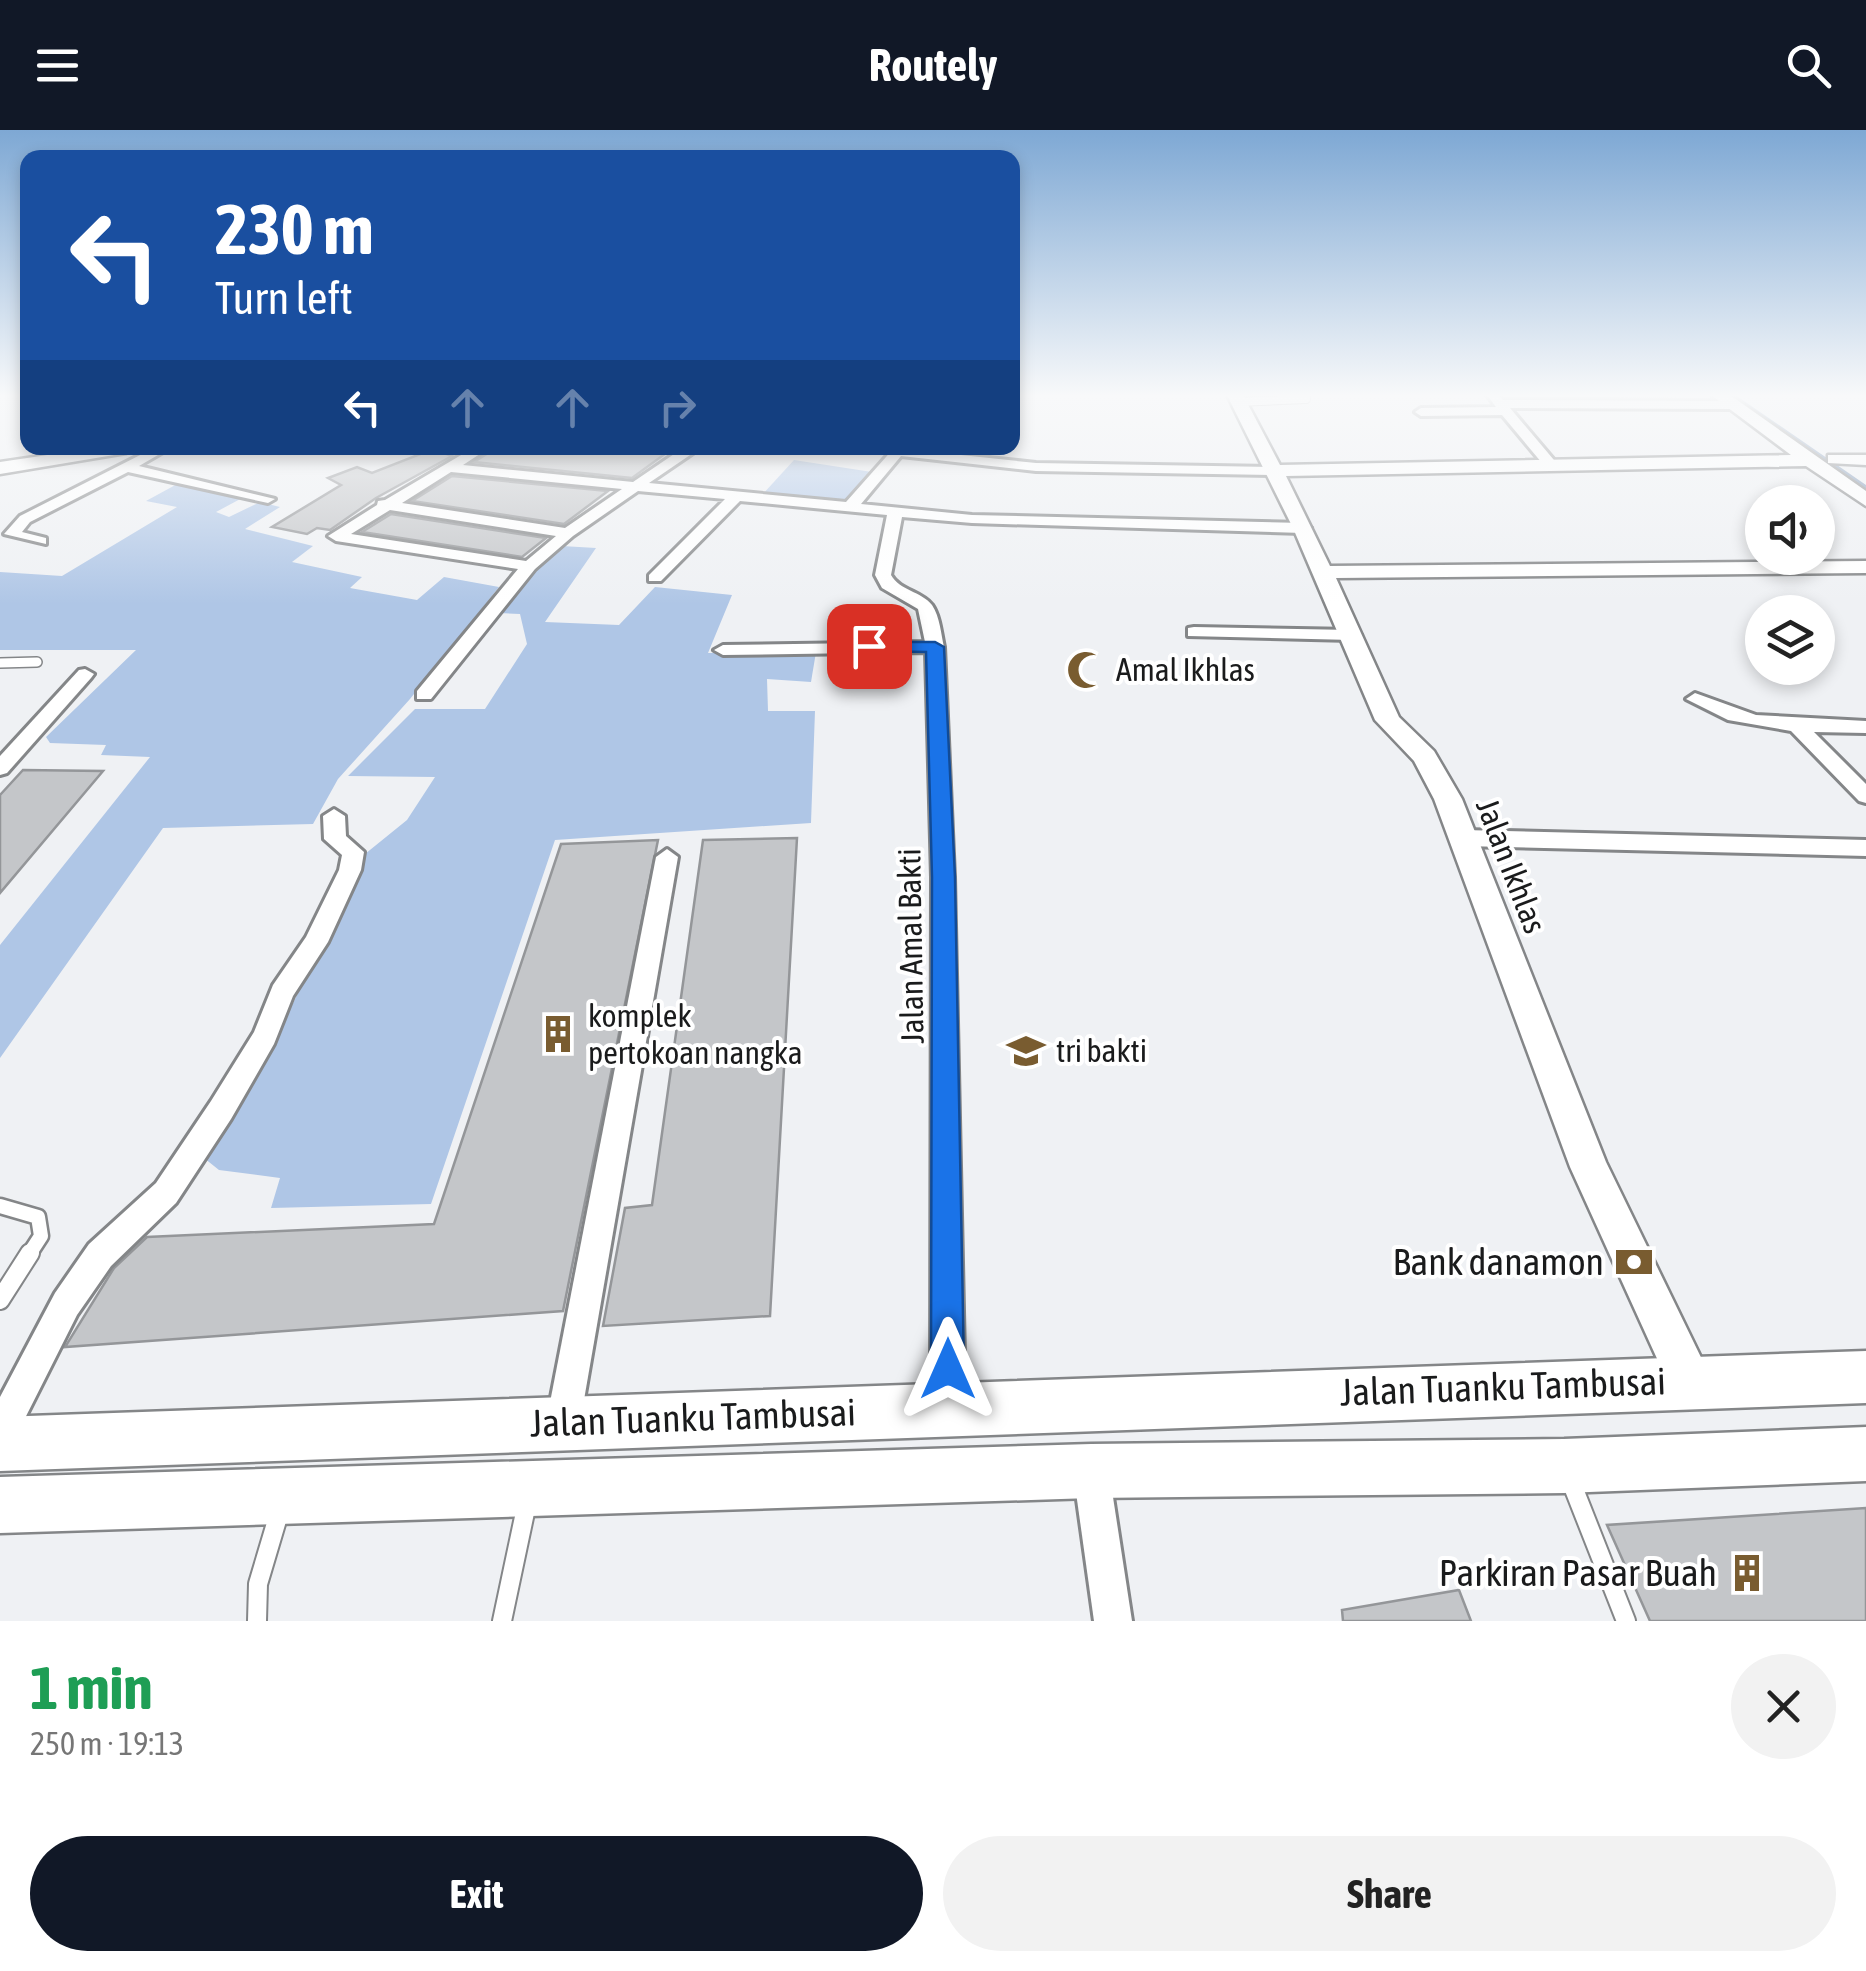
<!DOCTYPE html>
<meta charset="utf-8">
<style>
:root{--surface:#fff;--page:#f2f2f2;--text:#222;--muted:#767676;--accent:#111827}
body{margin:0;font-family:"Asap Condensed",sans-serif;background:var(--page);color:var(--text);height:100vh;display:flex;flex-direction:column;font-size:38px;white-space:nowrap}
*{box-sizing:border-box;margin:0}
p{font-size:32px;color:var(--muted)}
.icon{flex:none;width:55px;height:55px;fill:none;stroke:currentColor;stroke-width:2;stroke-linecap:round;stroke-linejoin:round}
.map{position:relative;height:1491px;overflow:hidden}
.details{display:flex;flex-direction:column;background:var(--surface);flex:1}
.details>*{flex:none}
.guide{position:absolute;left:20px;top:20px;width:1000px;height:305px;border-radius:20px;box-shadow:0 5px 15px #0003;background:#1a4fa0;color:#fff;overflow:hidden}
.fabs{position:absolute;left:1745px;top:355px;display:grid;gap:20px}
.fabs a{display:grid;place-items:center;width:90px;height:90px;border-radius:50%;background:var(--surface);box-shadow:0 5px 15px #0003;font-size:50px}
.pin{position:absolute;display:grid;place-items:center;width:85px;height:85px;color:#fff;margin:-42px;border-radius:20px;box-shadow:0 5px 15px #0006}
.me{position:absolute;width:110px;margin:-55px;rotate:0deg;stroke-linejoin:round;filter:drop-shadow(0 0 8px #0008)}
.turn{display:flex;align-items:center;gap:35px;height:210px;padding:0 30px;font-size:45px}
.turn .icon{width:130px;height:130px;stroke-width:2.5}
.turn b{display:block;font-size:70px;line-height:85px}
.lanes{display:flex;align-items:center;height:95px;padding:0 30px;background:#0003;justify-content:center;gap:50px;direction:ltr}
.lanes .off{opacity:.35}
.round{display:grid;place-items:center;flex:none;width:105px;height:105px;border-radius:52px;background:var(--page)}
.head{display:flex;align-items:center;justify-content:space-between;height:170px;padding:0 30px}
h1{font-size:60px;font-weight:700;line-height:75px;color:#1e9e55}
.cta{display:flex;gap:20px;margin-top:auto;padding:20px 30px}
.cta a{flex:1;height:115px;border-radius:60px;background:var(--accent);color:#fff;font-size:40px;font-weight:700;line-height:115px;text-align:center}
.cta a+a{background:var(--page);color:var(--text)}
header{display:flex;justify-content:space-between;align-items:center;height:130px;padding:0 30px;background:var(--accent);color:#fff;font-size:45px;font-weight:700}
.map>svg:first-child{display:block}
</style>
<header><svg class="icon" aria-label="menu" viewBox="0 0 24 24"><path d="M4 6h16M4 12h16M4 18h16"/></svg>Routely<svg class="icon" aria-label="search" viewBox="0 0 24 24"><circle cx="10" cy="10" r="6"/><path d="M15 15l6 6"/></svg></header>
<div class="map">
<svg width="1866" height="1491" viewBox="0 0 1866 1491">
<rect width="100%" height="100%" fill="#eff1f4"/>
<g fill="#afc6e6">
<path d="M 794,330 L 872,342 L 846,370 L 837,372 L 761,366 Z"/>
<path d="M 179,353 L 244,367 L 216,382 L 229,387 L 260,372 L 280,377 L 245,399 L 313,416 L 292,432 L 362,447 L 350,458 L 417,470 L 444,447 L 499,457 L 410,569 L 338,649 L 313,694 L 163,698 L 0,928 L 0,815 L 150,627 L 101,625 L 106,615 L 50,613 L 46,607 L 136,520 L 0,520 L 0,442 L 62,446 L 177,377 L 146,371 Z"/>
<path d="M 562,416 L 596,418 L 545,492 L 619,495 L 655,457 L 732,465 L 708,523 L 816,522 L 811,552 L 767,549 L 768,581 L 815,581 L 811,693 L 555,710 L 431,1074 L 271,1078 L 280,1048 L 219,1040 L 204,1028 L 282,896 L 365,724 L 407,690 L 435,647 L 348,646 L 415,579 L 485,579 L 527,514 L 520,484 L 498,483 L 532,441 Z"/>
</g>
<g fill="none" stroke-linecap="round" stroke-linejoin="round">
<path stroke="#7f96b5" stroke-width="5" d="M 1731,265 L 1866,358"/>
</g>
<g fill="#c4c6c9" stroke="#949699" stroke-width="2.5">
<path d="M 496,318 L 673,318 L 632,348 L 474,332 Z"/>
<path d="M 433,319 L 452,326 L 376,368 L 330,400 L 317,398 L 307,404 L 272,397 L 341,355 L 328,348 L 357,337 L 372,343 Z"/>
<path d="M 452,346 L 608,361 L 564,394 L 412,371 Z"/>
<path d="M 391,384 L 546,408 L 522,427 L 362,402 Z"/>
<path d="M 23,640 L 103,641 L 0,763 L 0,665 Z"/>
<path d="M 797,708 L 770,1186 L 603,1196 L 625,1078 L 652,1075 L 703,710 Z"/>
<path d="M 658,710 L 563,1181 L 65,1217 L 114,1138 L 147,1107 L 434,1094 L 561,714 Z"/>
<path d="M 1866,1378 L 1866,1491 L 1650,1491 L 1607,1395 Z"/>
<path d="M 1459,1460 L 1471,1491 L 1343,1491 L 1342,1480 Z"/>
</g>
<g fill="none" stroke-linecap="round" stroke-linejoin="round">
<g stroke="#848688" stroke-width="10">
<path id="lane-far3" d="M 1238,272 L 1306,269"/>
</g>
<g stroke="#848688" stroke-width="12">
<path id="lane-far2" d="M 0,533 L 37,532"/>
</g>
<g stroke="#848688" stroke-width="19">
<path id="lane-far1" d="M 0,1076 L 38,1087 L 41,1106 L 28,1126"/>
</g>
<g stroke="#848688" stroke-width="22">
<g id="lane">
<path d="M 0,1170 L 30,1123"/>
<path d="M 1570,1349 L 1626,1491"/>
<path d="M 257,1491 L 258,1454 L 280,1380"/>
<path d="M 502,1491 L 527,1373"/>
</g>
</g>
<g stroke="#848688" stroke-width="6">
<g id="street">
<path d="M 1487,265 L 1499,265 L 1503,270 L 1732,271 L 1738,275 L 1732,279 L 1510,278 L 1559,336 L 1552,340 L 1547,339 L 1502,285 L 1421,286 L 1415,282 L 1421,278 L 1496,277 Z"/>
<path d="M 154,318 L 170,318 L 139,336 L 275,369 L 268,373 L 128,342 L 30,392 L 22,402 L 46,408 L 46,414 L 4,404 L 20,386 Z"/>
<path d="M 473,318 L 489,318 L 463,335 L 633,352 L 683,318 L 693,318 L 693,323 L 649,353 L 846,372 L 894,318 L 1036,333 L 1276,337 L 1283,341 L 1276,345 L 1036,341 L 901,326 L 861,374 L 972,385 L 1303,393 L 1311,398 L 1303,403 L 972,393 L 902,387 L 891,445 C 900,461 921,461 932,475 C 940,487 941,504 944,517 L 954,747 L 965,1277 L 960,1289 L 948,1294 L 936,1289 L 931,1277 L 932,747 L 926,522 L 723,525 L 714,520 L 723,515 L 925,512 L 918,479 L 882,458 L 875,445 L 887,385 L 740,371 L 661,451 L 649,451 L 649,445 L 725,369 L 638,361 L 573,406 L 535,439 L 431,569 L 417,569 L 417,561 L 518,439 L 336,411 L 328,406 L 377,375 L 378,371 L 385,370 ZM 451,342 L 622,359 L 565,398 L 402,373 ZM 390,380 L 556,406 L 526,431 L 351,404 Z"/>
<path d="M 1194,497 L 1352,500 L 1361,505 L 1352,510 L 1188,506 L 1188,498 Z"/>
<path d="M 85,539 L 94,544 L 91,548 L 7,643 L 0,645 L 0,626 L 79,540 Z"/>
<path d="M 1695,563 L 1756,585 L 1866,591 L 1866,603 L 1814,602 L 1866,654 L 1866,673 L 1859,671 L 1791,601 L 1728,590 L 1686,569 Z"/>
<path d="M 334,679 L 345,686 L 346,706 L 364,722 L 361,740 L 328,812 L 293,866 L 274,914 L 231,989 L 176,1073 L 111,1136 L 77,1185 L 12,1314 L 0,1319 L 0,1267 L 55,1163 L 89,1114 L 156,1053 L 211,971 L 254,902 L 273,855 L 306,807 L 339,740 L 342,725 L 324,709 L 323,686 Z"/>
<path d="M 1463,700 L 1866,710 L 1866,726 L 1463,716 L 1452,708 Z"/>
<path d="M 667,719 L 678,727 L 580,1293 L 575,1305 L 563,1310 L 551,1305 L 546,1293 L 656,727 Z"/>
<path d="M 1091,1323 L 1103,1329 L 1109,1341 L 1132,1491 L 1094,1491 L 1073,1341 L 1079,1329 Z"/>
</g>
</g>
<g stroke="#848688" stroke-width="5">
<g id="secondary">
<path d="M 1227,265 L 1243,265 L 1280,335 L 1791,325 L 1711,265 L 1730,265 L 1866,361 L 1866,376 L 1806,336 L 1286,346 L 1330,436 L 1866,431 L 1866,443 L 1336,448 L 1399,587 L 1434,621 L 1462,669 L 1606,1032 L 1712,1250 L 1706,1266 L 1690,1272 L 1674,1266 L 1570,1037 L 1434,669 L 1414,631 L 1375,590 L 1293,398 Z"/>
<path d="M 95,318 L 135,318 L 126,323 L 0,344 L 0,332 Z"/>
<path d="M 1828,325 L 1866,325 L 1866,335 L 1828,333 Z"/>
</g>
</g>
<g stroke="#848688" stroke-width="5">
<g id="primary">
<path d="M 1866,1221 L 1866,1273 L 0,1341 L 0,1287 Z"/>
<path d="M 1866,1297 L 1866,1351 L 1564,1363 L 1091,1368 L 0,1403 L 0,1347 L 1091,1314 L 1564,1309 Z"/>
</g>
</g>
<use href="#lane-far3" stroke="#fff" stroke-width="8"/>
<use href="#lane-far2" stroke="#fff" stroke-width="9"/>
<use href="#lane-far1" stroke="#fff" stroke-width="14"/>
<use href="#lane" stroke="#fff" stroke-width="18"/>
<use href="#street" fill="#fff" fill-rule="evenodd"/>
<use href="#secondary" fill="#fff" fill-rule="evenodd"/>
<use href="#primary" fill="#fff" fill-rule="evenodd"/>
</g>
<linearGradient id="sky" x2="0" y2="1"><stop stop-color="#7ea8d4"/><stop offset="0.56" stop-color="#f8f9fa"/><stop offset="1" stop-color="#f8f9fa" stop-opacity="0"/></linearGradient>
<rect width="1866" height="474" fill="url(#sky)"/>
<path fill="#1a73e8" stroke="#114b97" stroke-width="2.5" d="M 863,512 L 935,512 L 944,517 L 955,747 L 964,1239 L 959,1251 L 948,1256 L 936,1251 L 931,1239 L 932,747 L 926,522 L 869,521 L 863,520 Z"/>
<defs>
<g id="mosque-bare" transform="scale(3)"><path d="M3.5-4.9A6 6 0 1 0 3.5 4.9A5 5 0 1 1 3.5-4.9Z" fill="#795c30" stroke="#fff" stroke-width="2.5" paint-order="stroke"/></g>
<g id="building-bare" transform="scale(3)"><path d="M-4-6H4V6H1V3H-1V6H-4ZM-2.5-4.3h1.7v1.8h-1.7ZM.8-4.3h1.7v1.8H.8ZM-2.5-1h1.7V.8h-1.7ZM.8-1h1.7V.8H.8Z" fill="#795c30" stroke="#fff" stroke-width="2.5" paint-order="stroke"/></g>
<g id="school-bare" transform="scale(3)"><path d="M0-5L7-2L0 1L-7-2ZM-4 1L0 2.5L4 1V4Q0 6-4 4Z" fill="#795c30" stroke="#fff" stroke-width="2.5" paint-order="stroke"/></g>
<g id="bank-bare" transform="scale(3)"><path d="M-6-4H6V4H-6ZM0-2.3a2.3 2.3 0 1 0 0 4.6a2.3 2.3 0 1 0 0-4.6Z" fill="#795c30" stroke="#fff" stroke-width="2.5" paint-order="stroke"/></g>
</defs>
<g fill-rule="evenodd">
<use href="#mosque-bare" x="1086" y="540"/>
<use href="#building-bare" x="558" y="904"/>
<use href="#school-bare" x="1026" y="921"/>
<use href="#bank-bare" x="1634" y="1132"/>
<use href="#building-bare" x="1747" y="1443"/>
</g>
<g text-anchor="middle" stroke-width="8" stroke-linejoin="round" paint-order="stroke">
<g font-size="32" fill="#1a1b1c" stroke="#fff" text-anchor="start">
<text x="1116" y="551">Amal Ikhlas</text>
<text x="588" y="897">komplek<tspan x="588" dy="37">pertokoan nangka</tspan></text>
<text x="1056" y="932">tri bakti</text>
</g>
<g font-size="32" fill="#1a1b1c" stroke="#fff">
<text transform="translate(1511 736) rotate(69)" y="11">Jalan Ikhlas</text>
<text transform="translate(911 816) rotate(-91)" y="11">Jalan Amal Bakti</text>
</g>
<g font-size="38" fill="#1a1b1c" stroke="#fff" text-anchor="end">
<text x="1604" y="1145">Bank danamon</text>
<text x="1717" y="1456">Parkiran Pasar Buah</text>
</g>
<g font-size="38" fill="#1a1b1c" stroke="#fff">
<text transform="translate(1503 1257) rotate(-2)" y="13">Jalan Tuanku Tambusai</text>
<text transform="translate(693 1288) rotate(-2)" y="13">Jalan Tuanku Tambusai</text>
</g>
</g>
</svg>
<div class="fabs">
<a><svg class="icon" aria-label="sound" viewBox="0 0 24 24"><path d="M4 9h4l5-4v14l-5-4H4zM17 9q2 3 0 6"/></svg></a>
<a><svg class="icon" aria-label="layers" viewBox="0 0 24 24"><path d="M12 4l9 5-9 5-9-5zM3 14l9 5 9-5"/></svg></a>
</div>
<div class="pin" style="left:869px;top:516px;background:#d93025"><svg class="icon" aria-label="arrive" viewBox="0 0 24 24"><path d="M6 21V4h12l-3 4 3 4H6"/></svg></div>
<svg class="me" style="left:948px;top:1239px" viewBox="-20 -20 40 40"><path d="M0-17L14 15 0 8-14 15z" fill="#1a73e8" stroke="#fff" stroke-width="4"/></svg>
<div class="guide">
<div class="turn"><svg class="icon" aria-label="left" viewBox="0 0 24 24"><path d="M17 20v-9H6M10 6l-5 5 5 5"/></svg><div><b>230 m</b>Turn left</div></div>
<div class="lanes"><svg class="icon" aria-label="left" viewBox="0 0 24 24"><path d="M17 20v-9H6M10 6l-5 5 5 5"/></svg><svg class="icon off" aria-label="ahead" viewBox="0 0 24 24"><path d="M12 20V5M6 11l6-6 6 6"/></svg><svg class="icon off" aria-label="ahead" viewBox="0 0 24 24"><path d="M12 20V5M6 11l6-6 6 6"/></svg><svg class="icon off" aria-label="right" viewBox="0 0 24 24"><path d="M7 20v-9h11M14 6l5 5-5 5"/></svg></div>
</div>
</div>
<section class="details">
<div class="head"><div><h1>1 min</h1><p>250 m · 19:13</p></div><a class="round"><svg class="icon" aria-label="close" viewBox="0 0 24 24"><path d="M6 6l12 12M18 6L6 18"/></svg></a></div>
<div class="cta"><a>Exit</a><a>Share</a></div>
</section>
